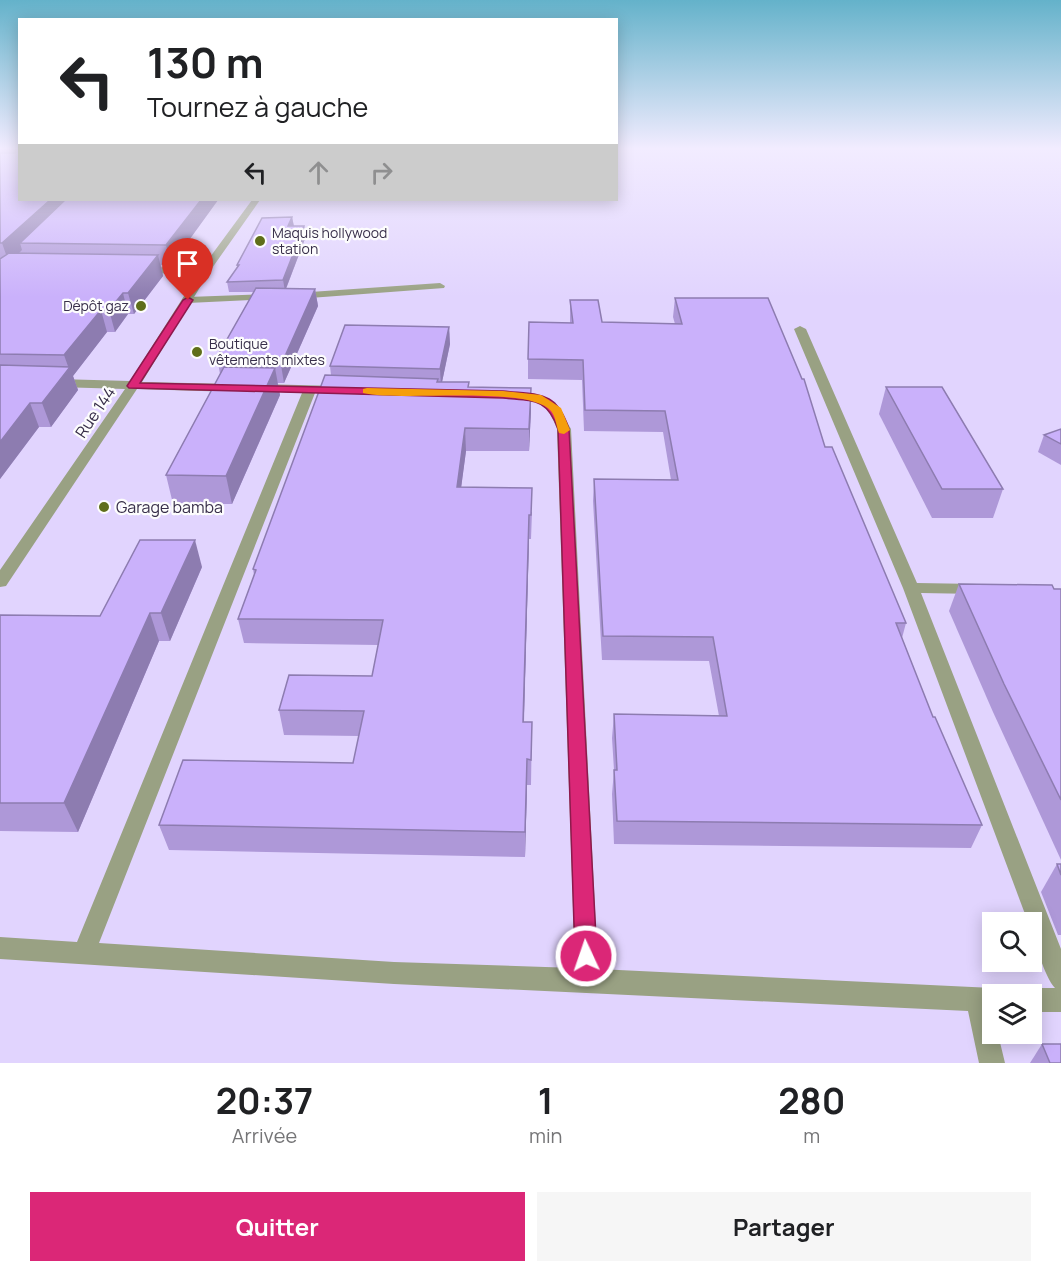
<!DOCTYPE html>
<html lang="fr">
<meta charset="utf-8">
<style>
:root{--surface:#fff;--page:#f6f6f6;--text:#202124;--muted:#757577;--accent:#db2777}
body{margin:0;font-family:Manrope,sans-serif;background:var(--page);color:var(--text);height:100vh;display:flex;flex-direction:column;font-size:22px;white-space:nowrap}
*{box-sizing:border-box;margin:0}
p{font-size:20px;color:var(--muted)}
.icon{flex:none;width:33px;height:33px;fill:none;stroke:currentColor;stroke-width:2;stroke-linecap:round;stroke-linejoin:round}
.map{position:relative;height:1063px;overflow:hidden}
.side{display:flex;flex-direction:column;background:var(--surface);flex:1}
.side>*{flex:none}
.banner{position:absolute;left:18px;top:18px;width:600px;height:183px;border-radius:0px;box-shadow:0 3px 15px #0003;background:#fff;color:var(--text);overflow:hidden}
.tools{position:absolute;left:982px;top:912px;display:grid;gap:12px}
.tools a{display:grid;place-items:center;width:60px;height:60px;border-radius:0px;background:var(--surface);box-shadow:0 3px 15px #0003;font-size:30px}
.pin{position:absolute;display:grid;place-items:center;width:51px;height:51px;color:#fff;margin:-62px -26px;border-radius:50% 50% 50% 0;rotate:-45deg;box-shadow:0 0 6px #0007}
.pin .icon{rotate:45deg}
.me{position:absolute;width:66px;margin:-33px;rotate:357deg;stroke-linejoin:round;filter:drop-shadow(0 0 4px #0008)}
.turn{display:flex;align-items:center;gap:21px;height:126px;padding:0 30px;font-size:27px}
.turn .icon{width:78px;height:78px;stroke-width:2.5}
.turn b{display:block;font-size:42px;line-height:51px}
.lanes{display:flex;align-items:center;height:57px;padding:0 30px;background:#0003;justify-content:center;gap:30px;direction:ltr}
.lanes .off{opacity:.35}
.eta{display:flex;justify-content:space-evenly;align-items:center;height:102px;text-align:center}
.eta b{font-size:36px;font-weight:700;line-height:42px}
.button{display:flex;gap:12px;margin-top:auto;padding:12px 30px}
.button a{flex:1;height:69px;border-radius:0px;background:var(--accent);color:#fff;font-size:24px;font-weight:700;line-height:69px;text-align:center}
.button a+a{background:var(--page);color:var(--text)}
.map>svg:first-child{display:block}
</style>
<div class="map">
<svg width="1061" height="1063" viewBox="0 0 1061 1063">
<rect width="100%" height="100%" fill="#e1d4fe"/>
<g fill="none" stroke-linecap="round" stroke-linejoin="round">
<g fill="#99a183" fill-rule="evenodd">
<path d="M 440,283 L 445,286 L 444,288 L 296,299 L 291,296 L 296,293 Z"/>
<path d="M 269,294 L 274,297 L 273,299 L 188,303 L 183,300 L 188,297 Z"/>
</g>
<g fill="#99a183" fill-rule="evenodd">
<path d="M 252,200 L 260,200 L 210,271 L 142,382 L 234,384 L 240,388 L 234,392 L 137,389 L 6,586 L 0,587 L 0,570 L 125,389 L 57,387 L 51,383 L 57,379 L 130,381 L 198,274 L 142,273 L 137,270 L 142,267 L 202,268 Z"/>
<path d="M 800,326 L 806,329 L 917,583 L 977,584 L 983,585 L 985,589 L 983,593 L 977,594 L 921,593 L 1061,949 L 1061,1012 L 1032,1012 L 1032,994 L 1022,994 L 1032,988 L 1055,988 C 1045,978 1032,937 1032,922 L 1028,922 L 903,588 L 794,329 Z"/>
<path d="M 258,384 L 339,386 L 345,390 L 339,394 L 315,393 L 99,943 L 394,962 L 575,968 L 557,429 C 540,384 524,412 504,395 C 515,386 543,395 555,402 L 571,429 L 598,969 L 993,988 L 1003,994 L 993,994 L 993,1034 L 998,1034 L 1005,1063 L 979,1063 L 968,1011 L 394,984 L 0,959 L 0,937 L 77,942 L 302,393 L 254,391 L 254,385 Z"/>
</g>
</g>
<g fill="#ae98d8">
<path d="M 0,148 L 20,148 L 20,200 L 218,200 L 171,265 L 161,265 L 163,276 L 134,314 L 128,314 L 115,332 L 107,332 L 73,376 L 78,390 L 51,427 L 39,427 L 0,479 Z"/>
<path d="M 292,217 L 294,226 L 304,226 L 306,236 L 286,289 L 315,289 L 318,306 L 284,383 L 277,383 L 280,395 L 232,504 L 173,504 L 166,475 L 220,374 L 217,357 L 254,292 L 229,292 L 227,282 L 237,267 L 237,265 Z"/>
<path d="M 675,298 L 825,447 L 906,623 L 902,638 L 933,717 L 982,825 L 971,848 L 614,844 L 612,794 L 614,770 L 612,738 L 614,714 L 719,716 L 709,661 L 602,660 L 593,501 L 594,479 L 671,480 L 663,432 L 584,431 L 582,380 L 528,379 L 528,359 L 570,323 L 570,300 L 602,322 L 675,324 L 673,317 Z"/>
<path d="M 449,327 L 450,344 L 442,382 L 469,387 L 531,410 L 529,451 L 466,451 L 461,488 L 532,512 L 531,539 L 529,539 L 524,722 L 532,722 L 531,785 L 527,785 L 525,857 L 169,850 L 159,825 L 353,763 L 359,736 L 284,735 L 279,710 L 372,676 L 378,645 L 244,643 L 238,619 L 254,575 L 253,569 L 331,375 L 330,366 Z"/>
<path d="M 886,387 L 1003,489 L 993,518 L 932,518 L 879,414 Z"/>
<path d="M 1061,429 L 1061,465 L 1038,452 L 1044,435 Z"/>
<path d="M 202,567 L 170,641 L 159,641 L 78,832 L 0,831 L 0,615 L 100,616 Z"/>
<path d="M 959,584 L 1061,589 L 1061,860 L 993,712 L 949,611 Z"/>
<path d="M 1057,864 L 1061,864 L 1061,935 L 1058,935 L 1041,892 Z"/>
<path d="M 1042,1044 L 1061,1063 L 1030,1063 Z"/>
</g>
<g fill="#8d7cb0">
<path d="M 50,200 L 75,200 L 20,243 L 22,250 L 9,263 L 2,243 Z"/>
<path d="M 201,200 L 218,200 L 171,265 L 166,245 Z"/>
<path d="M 292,217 L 294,227 L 288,226 Z"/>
<path d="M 304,226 L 306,236 L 285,291 L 283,280 Z"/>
<path d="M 158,255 L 163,276 L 134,314 L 128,293 Z"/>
<path d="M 315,289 L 318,306 L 284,383 L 281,365 Z"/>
<path d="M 123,293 L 128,314 L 115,332 L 109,310 Z"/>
<path d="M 101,310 L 107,332 L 73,376 L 78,390 L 51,427 L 42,403 L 69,369 L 64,355 Z"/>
<path d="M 449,327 L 450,344 L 441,387 L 440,369 Z"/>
<path d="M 275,368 L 280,395 L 232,504 L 226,476 Z"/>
<path d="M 531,388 L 531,410 L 529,451 L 529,429 Z"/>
<path d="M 30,403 L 39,427 L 0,479 L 0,442 Z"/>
<path d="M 465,428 L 466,451 L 458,511 L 457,487 Z"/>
<path d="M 529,515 L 529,539 L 523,747 L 523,722 Z"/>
<path d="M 195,540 L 202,567 L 170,641 L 161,613 Z"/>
<path d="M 150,613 L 159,641 L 78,832 L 64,803 Z"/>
<path d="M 527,759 L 527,785 L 525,857 L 525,832 Z"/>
</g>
<g fill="#cab1fb" stroke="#8d7cb0" stroke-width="1.5">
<path d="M 16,148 L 20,148 L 20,200 L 50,200 L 2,243 L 0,243 L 0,153 L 15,153 Z"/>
<path d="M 65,200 L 201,200 L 166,245 L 20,243 Z"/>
<path d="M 292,217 L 288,226 L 304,226 L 283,280 L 227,282 L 239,265 L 237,265 L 262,218 Z"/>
<path d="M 9,253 L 158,255 L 128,293 L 123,293 L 109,310 L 101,310 L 64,355 L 0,354 L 0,259 Z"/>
<path d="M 256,288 L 315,289 L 281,365 L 232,364 L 235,357 L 217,357 Z"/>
<path d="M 675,298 L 768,298 L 802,379 L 804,379 L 825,447 L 832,447 L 906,623 L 896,623 L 933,717 L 935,717 L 982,825 L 617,821 L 614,770 L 617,770 L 614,714 L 727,716 L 713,637 L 603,636 L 594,479 L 678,480 L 665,411 L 585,410 L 583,360 L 528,359 L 529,322 L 573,323 L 570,300 L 598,300 L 602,322 L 682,324 Z"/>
<path d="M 345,325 L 449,327 L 440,369 L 330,366 Z"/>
<path d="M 0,365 L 70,367 L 42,403 L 30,403 L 0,442 Z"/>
<path d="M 224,367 L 275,368 L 226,476 L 166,475 Z"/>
<path d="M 325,375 L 438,379 L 437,382 L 469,382 L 468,387 L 531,388 L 529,429 L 465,428 L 457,487 L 532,488 L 531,515 L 529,515 L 523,722 L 532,722 L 531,760 L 527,759 L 525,832 L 159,825 L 183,760 L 353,763 L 364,711 L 279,710 L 289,675 L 372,676 L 383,620 L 238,619 L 256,570 L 253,569 Z"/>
<path d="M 886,387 L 942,387 L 1003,489 L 942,489 Z"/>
<path d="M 1061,429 L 1061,444 L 1044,435 Z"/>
<path d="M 140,540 L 195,540 L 161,613 L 150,613 L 64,803 L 0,803 L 0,615 L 100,616 Z"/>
<path d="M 959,584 L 1052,585 L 1054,589 L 1061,589 L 1061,800 L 1004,684 Z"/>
<path d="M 1057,864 L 1061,864 L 1061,875 Z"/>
<path d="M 1042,1044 L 1061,1044 L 1061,1063 L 1050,1063 Z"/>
</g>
<linearGradient id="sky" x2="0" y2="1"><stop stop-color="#64b2ca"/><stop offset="0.5" stop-color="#f2ecff"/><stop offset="1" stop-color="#f2ecff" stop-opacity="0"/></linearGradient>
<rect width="1061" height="297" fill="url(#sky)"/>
<path fill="#db2777" stroke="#8e194d" stroke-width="1.5" d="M 188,297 L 193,300 L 140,383 L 503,391 C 539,395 556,390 569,429 L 597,956 L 594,963 L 586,966 L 579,963 L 575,956 L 558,429 C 547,397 532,401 503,398 L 129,388 L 127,386 L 183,300 Z"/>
<path fill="#f59e0b" d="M 367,388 L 503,391 L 541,395 L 561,408 L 570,430 L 564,434 L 559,433 C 556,426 556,417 551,411 C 529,385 401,402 363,393 L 363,389 Z"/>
<g fill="#5f6e1a" stroke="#fdfdfd" stroke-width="2">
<circle cx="260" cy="241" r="6"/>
<circle cx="141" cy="306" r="6"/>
<circle cx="197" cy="352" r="6"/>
<circle cx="104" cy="507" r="6"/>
</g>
<g text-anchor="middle" stroke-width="4.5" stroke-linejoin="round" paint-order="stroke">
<g font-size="14" fill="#382f4a" stroke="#fdfdfd" text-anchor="start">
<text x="272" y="238">Maquis hollywood<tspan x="272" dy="16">station</tspan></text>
<text x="129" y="311" text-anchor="end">Dépôt gaz</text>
<text x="209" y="349">Boutique<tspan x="209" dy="16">vêtements mixtes</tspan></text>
</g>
<g font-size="16" fill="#382f4a" stroke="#fdfdfd">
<text transform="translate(95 412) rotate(-56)" y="6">Rue 144</text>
</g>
<g font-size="16" fill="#382f4a" stroke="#fdfdfd" text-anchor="start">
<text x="116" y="513">Garage bamba</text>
</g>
</g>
</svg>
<div class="tools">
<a><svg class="icon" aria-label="search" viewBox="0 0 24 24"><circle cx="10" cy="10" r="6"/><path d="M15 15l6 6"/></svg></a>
<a><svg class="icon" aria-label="layers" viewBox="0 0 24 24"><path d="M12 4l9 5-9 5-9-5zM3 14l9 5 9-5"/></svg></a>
</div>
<div class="pin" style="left:188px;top:300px;background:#d93025"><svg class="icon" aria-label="arrive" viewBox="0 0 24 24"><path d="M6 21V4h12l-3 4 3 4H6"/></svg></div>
<svg class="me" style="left:586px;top:956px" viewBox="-20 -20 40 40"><circle r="17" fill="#db2777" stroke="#fff" stroke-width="3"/><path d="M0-11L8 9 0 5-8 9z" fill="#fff"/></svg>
<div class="banner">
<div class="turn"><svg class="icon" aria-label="left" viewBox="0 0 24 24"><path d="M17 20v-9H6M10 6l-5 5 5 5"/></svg><div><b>130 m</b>Tournez à gauche</div></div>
<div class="lanes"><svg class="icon" aria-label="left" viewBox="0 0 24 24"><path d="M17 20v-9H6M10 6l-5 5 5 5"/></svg><svg class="icon off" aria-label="ahead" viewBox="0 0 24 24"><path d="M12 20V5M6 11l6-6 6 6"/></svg><svg class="icon off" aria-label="right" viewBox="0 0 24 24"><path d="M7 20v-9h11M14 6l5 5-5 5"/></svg></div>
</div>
</div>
<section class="side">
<div class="eta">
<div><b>20:37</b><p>Arrivée</p></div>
<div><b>1</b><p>min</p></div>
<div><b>280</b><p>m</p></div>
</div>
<div class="button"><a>Quitter</a><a>Partager</a></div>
</section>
